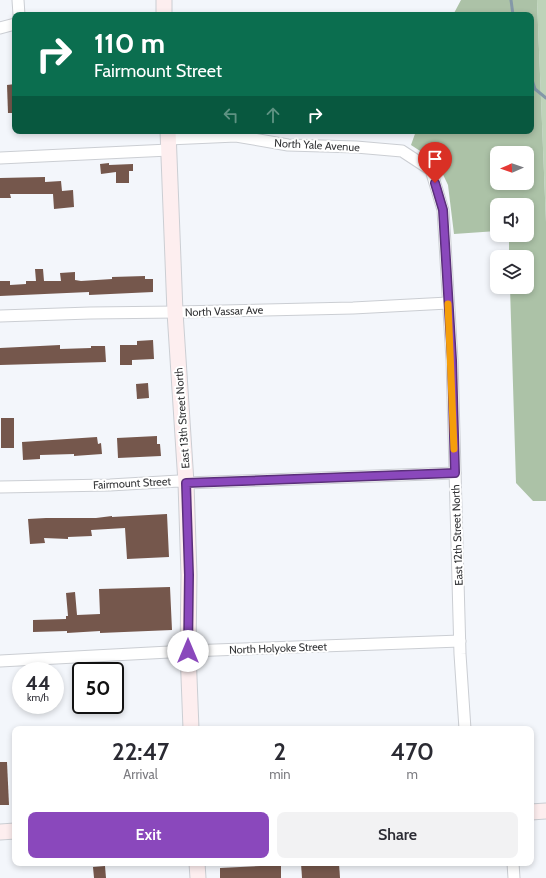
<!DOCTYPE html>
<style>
:root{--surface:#fff;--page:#f2f2f3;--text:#2b2b33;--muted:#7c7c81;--accent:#8a48bc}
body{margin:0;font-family:Cabin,sans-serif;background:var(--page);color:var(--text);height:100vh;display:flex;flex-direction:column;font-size:15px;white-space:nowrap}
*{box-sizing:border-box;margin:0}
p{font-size:13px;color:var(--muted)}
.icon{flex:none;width:22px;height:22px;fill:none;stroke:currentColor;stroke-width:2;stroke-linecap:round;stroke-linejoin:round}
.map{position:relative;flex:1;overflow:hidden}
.side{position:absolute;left:12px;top:726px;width:522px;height:140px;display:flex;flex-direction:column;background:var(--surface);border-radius:8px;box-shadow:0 2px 6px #0003}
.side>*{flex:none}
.guide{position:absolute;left:12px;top:12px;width:522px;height:122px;border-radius:8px;box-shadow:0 2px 6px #0003;background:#0b6e4f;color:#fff;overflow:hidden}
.needle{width:26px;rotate:268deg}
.buttons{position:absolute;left:490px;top:146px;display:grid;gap:8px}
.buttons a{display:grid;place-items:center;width:44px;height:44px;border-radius:8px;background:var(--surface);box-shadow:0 2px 6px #0003;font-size:20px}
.speed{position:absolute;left:12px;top:662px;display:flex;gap:8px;font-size:20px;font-weight:700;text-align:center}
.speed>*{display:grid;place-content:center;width:52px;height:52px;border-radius:50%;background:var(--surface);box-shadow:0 2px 6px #0003;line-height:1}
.speed small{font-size:10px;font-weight:400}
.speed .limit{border:2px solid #111;border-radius:6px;background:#fff;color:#111}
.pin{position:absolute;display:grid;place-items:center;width:34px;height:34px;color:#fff;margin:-41px -17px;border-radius:50% 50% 50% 0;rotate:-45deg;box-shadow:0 0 4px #0007}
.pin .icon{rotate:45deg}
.me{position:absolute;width:44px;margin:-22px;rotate:0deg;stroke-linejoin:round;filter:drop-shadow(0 0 3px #0008)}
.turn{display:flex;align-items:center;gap:14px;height:84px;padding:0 16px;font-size:18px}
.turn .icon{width:52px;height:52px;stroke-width:2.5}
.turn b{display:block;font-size:28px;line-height:34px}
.lanes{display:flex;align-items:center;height:38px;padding:0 16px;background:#0003;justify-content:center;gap:20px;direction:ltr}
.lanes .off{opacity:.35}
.eta{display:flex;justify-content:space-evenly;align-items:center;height:68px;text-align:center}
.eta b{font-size:24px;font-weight:600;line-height:28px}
.cta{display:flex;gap:8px;margin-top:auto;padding:8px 16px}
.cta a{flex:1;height:46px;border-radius:8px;background:var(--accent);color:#fff;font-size:16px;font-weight:600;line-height:46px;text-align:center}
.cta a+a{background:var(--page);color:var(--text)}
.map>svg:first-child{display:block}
</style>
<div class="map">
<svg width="546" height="878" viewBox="0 0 546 878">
<rect width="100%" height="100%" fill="#f3f6fb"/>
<path fill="#bed3b9" d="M 537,0 L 546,0 L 546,222 Z"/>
<path fill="#acc2a7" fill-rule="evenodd" d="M 461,0 L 537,0 L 546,222 L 546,501 L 533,501 L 516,483 L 510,287 L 527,287 L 527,257 L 509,257 L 509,235 L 527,235 L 527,205 L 497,205 L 497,231 L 454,234 L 448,185 L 437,162 L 411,145 L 416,131 L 531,131 L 531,15 L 453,15 ZM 497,153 L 527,153 L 527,183 L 497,183 Z"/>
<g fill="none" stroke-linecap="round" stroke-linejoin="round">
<g stroke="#8498a8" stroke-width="3">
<path d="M 511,0 L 513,15"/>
<path d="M 531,77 L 535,89 L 546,98"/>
</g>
</g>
<g fill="#75574c">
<path d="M 15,84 L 15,113 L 8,113 L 7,85 Z"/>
<path d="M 109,163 L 109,165 L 133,164 L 133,171 L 129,171 L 129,183 L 116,183 L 116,172 L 101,174 L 100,164 Z"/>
<path d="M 45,177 L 45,182 L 61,181 L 62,191 L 73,190 L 74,207 L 54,209 L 53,194 L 10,194 L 11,198 L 0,198 L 0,178 Z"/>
<path d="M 35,269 L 43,269 L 44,281 L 61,281 L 60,273 L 75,272 L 75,280 L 81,281 L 112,279 L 112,277 L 145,276 L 145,279 L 153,279 L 153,292 L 89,295 L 89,292 L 0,296 L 0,281 L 10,281 L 10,285 L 26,284 L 26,281 L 36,281 Z"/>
<path d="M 153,340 L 154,359 L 132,360 L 132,365 L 120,365 L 120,345 L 137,345 L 137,341 Z"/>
<path d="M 60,345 L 60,349 L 91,348 L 91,346 L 105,346 L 106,362 L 0,365 L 0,348 Z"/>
<path d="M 148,383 L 149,398 L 137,399 L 136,384 Z"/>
<rect x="1" y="418" width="13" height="30"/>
<path d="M 157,436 L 157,444 L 160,444 L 161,456 L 118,458 L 117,438 Z"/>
<path d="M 97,437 L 98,444 L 101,443 L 102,454 L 74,456 L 74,454 L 40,455 L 40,459 L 23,460 L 22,442 Z"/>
<path d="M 167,514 L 169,557 L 127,559 L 125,528 L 91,530 L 92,536 L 68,537 L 68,539 L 44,538 L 45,543 L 30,544 L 28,519 L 46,518 L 96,518 L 112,516 L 112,517 Z"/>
<path d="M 170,587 L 172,630 L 100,633 L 100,631 L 67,633 L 67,631 L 33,632 L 33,620 L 66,619 L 66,616 L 68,616 L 66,593 L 75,592 L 77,615 L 100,614 L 99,589 Z"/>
<path d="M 0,762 L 7,762 L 9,805 L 0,805 Z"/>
<path d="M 261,863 L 281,863 L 281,878 L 220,878 L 220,868 L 261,866 Z"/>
<path d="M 301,863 L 339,863 L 340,878 L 302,878 Z"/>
<path d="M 105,866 L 106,878 L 94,878 L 93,867 Z"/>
</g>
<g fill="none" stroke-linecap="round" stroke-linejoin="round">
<g stroke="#cbced3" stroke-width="13">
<g id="street">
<path d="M 18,0 L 19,15"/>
<path d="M 0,28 L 15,24"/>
<path d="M 168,139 L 236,136 L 288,145 L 356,147 L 402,151 L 431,170 L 443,210 L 452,360 L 460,654 L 465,729"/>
<path d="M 0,158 L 169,150"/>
<path d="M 0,316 L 90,313 L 178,312 L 353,308 L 448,303"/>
<path d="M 0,487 L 110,485 L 179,481 L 186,483 L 455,473"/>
<path d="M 0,661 L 188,651 L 460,641"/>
<path d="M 513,863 L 514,878"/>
</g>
</g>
<g stroke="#cbced3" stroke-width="17">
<g id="secondary">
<path d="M 164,0 L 164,15"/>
<path d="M 168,131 L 175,312 L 186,483 L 189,575 L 188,651 L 191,729"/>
<path d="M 531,812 L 546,811"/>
<path d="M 0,832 L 15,831"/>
<path d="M 197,863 L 198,878"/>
</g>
</g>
<use href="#street" stroke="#fff" stroke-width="11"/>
<use href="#secondary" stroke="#fdeeef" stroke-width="15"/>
</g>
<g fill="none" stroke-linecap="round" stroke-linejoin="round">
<g stroke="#5a2f7a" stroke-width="10">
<path id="route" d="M 188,651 L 189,575 L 186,483 L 455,473 L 452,360 L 443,210 L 435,183"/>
</g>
<use href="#route" stroke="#8a48bc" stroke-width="7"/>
<path stroke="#f59e0b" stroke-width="7" d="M 448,304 L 454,449"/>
</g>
<g text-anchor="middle" stroke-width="4" stroke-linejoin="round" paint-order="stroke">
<g font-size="11" fill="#343537" stroke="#fff">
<text transform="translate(317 145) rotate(3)" y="4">North Yale Avenue</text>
<text transform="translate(224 311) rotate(-2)" y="4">North Vassar Ave</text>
<text transform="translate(182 418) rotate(-94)" y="4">East 13th Street North</text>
<text transform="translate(132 483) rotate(-3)" y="4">Fairmount Street</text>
<text transform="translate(457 535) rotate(-92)" y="4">East 12th Street North</text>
<text transform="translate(278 648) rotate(-2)" y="4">North Holyoke Street</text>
</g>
</g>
</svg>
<div class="buttons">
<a><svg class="needle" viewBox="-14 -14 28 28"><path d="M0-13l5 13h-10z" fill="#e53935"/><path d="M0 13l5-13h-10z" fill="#7c7c81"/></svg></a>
<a><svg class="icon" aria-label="sound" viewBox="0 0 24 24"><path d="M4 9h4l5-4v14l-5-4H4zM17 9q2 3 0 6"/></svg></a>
<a><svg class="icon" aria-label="layers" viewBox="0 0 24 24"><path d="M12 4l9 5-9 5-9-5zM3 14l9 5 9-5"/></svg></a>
</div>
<div class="speed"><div>44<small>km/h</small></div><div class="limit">50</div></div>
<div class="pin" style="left:435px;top:183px;background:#d93025"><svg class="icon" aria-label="arrive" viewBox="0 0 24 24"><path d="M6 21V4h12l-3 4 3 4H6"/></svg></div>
<svg class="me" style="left:188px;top:651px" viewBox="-20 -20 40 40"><circle r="19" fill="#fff"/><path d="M0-13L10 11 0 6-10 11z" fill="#8a48bc"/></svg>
<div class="guide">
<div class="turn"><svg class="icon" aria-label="right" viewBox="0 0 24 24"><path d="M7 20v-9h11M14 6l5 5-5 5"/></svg><div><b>110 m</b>Fairmount Street</div></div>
<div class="lanes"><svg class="icon off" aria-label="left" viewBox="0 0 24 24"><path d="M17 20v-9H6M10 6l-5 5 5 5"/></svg><svg class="icon off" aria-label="ahead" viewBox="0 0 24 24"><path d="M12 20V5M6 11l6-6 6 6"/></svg><svg class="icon" aria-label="right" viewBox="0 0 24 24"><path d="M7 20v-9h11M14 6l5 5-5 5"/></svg></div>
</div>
<section class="side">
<div class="eta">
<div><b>22:47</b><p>Arrival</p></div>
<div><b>2</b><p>min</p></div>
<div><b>470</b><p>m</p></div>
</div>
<div class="cta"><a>Exit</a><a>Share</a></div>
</section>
</div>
